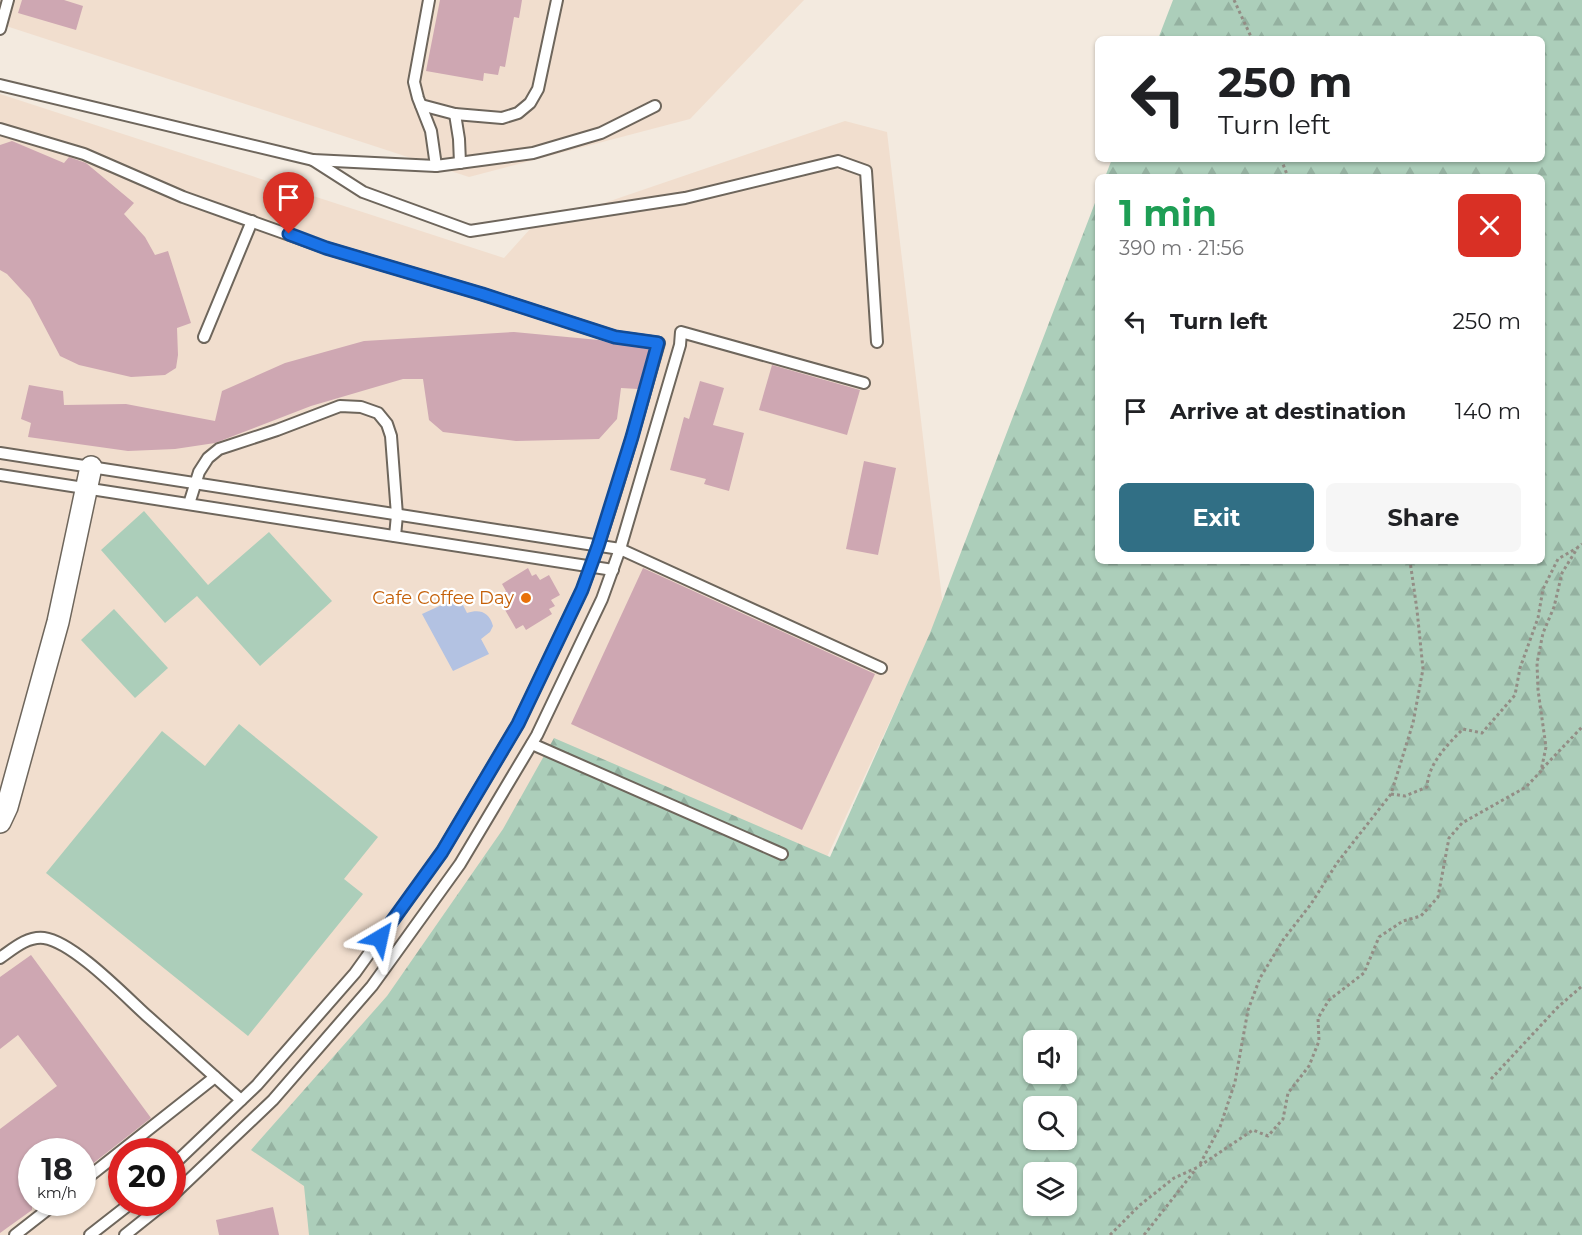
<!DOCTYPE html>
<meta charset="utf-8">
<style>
:root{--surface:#fff;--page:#f6f6f6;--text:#202124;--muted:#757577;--accent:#316f85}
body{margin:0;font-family:Montserrat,sans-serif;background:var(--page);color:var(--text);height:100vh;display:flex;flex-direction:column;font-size:22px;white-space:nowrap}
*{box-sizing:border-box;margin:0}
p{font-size:20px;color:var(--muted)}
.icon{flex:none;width:33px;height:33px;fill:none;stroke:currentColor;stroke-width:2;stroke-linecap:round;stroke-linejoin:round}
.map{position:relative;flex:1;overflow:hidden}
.details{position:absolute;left:1095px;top:174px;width:450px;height:390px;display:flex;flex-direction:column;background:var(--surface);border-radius:9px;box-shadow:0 2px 4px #0004}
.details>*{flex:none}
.top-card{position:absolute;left:1095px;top:36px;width:450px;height:126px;border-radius:9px;box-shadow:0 2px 4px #0004;background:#fff;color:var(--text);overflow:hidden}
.buttons{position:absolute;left:1023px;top:1030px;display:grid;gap:12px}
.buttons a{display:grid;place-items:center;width:54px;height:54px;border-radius:9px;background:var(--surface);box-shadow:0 2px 4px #0004;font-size:30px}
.speed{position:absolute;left:18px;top:1138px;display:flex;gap:12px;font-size:30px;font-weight:700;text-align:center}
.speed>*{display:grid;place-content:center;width:78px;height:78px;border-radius:50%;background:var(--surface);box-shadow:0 2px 4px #0004;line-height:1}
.speed small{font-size:15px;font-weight:400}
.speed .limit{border:9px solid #d22;background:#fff;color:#111}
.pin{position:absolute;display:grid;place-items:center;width:51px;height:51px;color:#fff;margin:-62px -26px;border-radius:50% 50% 50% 0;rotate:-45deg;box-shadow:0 0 6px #0007}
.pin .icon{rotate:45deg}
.me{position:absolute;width:66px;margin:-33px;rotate:36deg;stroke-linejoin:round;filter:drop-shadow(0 0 4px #0008)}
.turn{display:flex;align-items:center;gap:21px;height:126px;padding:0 24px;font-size:27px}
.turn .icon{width:78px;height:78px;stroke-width:2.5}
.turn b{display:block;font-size:42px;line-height:51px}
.round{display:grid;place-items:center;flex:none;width:63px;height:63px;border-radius:9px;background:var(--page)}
.overview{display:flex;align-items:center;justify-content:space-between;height:102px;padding:0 24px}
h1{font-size:36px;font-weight:700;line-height:45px;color:#1e9e55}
.button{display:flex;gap:12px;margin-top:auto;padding:12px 24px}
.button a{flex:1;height:69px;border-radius:9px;background:var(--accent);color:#fff;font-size:24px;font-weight:700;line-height:69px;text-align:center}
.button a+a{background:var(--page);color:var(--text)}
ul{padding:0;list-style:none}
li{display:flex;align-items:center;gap:18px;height:90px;padding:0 24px}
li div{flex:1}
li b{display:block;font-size:22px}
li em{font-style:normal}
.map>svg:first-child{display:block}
</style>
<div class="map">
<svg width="1582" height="1235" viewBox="0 0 1582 1235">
<defs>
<pattern id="forest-firs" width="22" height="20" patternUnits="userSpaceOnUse" patternTransform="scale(1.5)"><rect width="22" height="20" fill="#acceba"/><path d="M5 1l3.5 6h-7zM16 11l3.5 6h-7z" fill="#94b1a0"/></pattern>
</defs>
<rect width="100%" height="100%" fill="#f3eadf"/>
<g fill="#f1dece" fill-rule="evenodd">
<path d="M 0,0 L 804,0 L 690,119 L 469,177 L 0,24 Z"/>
<path d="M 0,94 L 504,258 L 531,228 L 845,121 L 887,132 L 943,607 L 757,1008 L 621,1235 L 0,1235 ZM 32,1152 L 82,1152 L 82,1203 L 32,1203 ZM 122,1152 L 172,1152 L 172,1203 L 122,1203 Z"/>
</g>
<path fill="url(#forest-firs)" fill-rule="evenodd" d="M 1173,0 L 1582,0 L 1582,1235 L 309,1235 L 304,1186 L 251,1150 L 387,996 L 503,829 L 554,738 L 830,857 L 930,633 L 1098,195 L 1098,561 L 1542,561 L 1542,177 L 1105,177 L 1112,159 L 1542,159 L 1542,39 L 1158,39 ZM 1034,1041 L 1066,1041 L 1066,1074 L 1034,1074 ZM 1034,1107 L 1066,1107 L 1066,1140 L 1034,1140 ZM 1034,1173 L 1066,1173 L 1066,1206 L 1034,1206 Z"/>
<g fill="#acceba">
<path d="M 144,511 L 208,585 L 269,532 L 332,601 L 260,666 L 197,596 L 165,623 L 101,550 Z"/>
<path d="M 114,609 L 168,668 L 135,698 L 81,640 Z"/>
<path d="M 239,724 L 378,837 L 344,879 L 363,894 L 248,1036 L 46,873 L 162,731 L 205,766 Z"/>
</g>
<path fill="#b3c2e2" d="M 459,597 L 467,613 C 480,609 489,612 493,626 L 490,632 L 481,639 L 489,654 L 453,671 L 422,614 Z"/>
<g fill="#cea7b2">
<path d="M 22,0 L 64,0 L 83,6 L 76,30 L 18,13 Z"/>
<path d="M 440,0 L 522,0 L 519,18 L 514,17 L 505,67 L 500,66 L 498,75 L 484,73 L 483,81 L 426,71 Z"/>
<path d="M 12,141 L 64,163 L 69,157 L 86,163 L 134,203 L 124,214 L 145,237 L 155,255 L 168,251 L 191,323 L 177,328 L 178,355 L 176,368 L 165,375 L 131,377 L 79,365 L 60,356 L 30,299 L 7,274 L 0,270 L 0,145 Z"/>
<path d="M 514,332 L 599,340 L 614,344 L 649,349 L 638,389 L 621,388 L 617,419 L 599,439 L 516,441 L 443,432 L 429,420 L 423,379 L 403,379 L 311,406 L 215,443 L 175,449 L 128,451 L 28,437 L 31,423 L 21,419 L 29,385 L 63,391 L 64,405 L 126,404 L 215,421 L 222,391 L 285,363 L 364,341 Z"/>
<path d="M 772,365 L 860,390 L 847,435 L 759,410 Z"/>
<path d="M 700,381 L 724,388 L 713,425 L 744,433 L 729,491 L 704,484 L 706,479 L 670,470 L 684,417 L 689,419 Z"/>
<path d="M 864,461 L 896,468 L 878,555 L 846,549 Z"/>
<path d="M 528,568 L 532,576 L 536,574 L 540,580 L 549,575 L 560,595 L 551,600 L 555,606 L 549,609 L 552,614 L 526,630 L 523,625 L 516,629 L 497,596 L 506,591 L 502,584 Z"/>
<path d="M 643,568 L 875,674 L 802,830 L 571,724 Z"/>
<path d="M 31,955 L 151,1118 L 82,1172 L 82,1152 L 32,1152 L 32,1210 L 0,1233 L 0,1129 L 57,1086 L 18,1035 L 0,1049 L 0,977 Z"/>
<path d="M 273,1207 L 279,1235 L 219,1235 L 216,1220 Z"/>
</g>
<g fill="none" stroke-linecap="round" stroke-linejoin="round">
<g stroke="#6e665c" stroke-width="14">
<g id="service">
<path d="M 429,0 L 414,82 L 418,98 L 431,131 L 436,166"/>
<path d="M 0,29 L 8,0"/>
<path d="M 0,85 L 313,160 L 436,166 L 533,153 L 601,133 L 655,106"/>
<path d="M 421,105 L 455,114 L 502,118 L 518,113 L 530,103 L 538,89 L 557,0"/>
<path d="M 455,114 L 459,139 L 460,163"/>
<path d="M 0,129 L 84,154 L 183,197 L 326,248 L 482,294 L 615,337 L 659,343 C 635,426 613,509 582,590 L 518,724 L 442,852 L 355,973 L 257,1085 L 172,1166"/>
<path d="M 313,160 L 363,192 L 470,231 L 685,198 L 838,161 L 866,171 L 877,342"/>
<path d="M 204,337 L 252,221"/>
<path d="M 0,453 L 620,549 L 881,668"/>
<path d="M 0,475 L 613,570"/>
<path d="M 189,504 L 199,472 L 208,458 L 219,449 L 277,430 L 340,406 L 361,407 L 378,413 L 387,424 L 391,436 L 397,515 L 395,536"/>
<path d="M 532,744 L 782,854"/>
<path d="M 0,958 C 13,949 27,936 44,938 C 73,942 123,994 146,1015 C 178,1043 209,1072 241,1100"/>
<path d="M 82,1182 L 215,1077"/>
<path d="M 172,1196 L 273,1100 L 372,986 L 460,864 L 537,735 L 602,599 L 620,549 L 680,345 L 681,332 L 864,383"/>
<path d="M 15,1235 L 56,1203"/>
<path d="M 90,1235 L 131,1203"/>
<path d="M 125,1235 L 165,1203"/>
</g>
</g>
<g stroke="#6e665c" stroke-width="24">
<path id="minor" d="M 0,822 L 7,807 L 58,622 L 91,467"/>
</g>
<g stroke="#938d85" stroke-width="3" stroke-dasharray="3 3" stroke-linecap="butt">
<path d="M 1234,0 L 1252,39"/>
<path d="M 1281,159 L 1288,177"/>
<path d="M 1542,769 L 1582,727"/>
<path d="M 1391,794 L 1405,796 L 1427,787 C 1428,764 1447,745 1463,729 L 1482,733 L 1515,695 L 1520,668 L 1538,618 L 1543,589 L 1558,559 L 1577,548"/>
<path d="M 1491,1079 L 1557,1008 L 1582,986"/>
<path d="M 1200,1164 L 1220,1127 L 1235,1082 L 1248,1010 L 1260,978 L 1283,940 L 1311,904 L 1337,863 L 1391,794 L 1413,723 L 1423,669 L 1417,610 L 1410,561"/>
<path d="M 1110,1235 L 1140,1205 L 1174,1178 L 1198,1167 L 1253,1130 L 1268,1136 L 1283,1119 L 1288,1093 L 1309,1066 L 1319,1041 L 1318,1018 L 1329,1000 L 1364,973 L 1379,937 L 1403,921 L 1421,916 L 1438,897 L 1449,838 L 1462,823 L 1526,787 L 1541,771 L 1546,747 L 1538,690 L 1537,663 L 1543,633 L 1554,607 L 1562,573 L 1578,547 L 1582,544"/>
<path d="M 1144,1235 L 1196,1169"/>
</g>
<use href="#service" stroke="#fff" stroke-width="10"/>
<use href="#minor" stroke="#fff" stroke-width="21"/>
</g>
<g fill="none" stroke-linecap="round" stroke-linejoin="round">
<g stroke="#114b97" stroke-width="15">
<path id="route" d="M 289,234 L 326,248 L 482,294 L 615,337 L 658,343 L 632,437 L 598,546 L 582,590 L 518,724 L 442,852 L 380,938"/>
</g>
<use href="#route" stroke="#1a73e8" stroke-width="10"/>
</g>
<circle fill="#e8710a" stroke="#fff" stroke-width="2" cx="526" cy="598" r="6"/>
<g text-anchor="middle" stroke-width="4.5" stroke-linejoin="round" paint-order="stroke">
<g font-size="18" fill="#c56008" stroke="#fff" text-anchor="end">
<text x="514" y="604">Cafe Coffee Day</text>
</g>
</g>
</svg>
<div class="buttons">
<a><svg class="icon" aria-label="sound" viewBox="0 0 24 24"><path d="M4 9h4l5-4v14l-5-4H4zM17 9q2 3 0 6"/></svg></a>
<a><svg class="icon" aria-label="search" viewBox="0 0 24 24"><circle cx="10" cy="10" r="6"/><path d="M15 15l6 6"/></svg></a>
<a><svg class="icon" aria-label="layers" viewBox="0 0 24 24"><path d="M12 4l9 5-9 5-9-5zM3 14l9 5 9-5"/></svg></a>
</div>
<div class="speed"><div>18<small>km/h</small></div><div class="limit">20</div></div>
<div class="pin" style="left:289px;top:234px;background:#d93025"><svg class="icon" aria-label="arrive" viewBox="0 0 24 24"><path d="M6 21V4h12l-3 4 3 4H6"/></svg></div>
<svg class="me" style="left:380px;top:938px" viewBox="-20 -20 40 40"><path d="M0-17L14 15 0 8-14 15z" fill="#1a73e8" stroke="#fff" stroke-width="4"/></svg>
<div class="top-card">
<div class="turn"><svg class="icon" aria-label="left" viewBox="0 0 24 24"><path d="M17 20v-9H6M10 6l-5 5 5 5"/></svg><div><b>250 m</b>Turn left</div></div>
</div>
<section class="details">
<div class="overview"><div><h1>1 min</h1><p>390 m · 21:56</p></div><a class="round" style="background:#d93025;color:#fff"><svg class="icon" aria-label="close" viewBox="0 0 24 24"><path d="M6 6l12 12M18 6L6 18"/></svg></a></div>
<ul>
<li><svg class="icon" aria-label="left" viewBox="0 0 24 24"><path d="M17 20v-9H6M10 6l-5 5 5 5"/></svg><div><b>Turn left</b></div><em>250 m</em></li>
<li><svg class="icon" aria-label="arrive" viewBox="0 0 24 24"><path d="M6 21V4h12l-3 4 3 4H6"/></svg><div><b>Arrive at destination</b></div><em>140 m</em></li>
</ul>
<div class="button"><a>Exit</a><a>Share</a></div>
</section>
</div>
